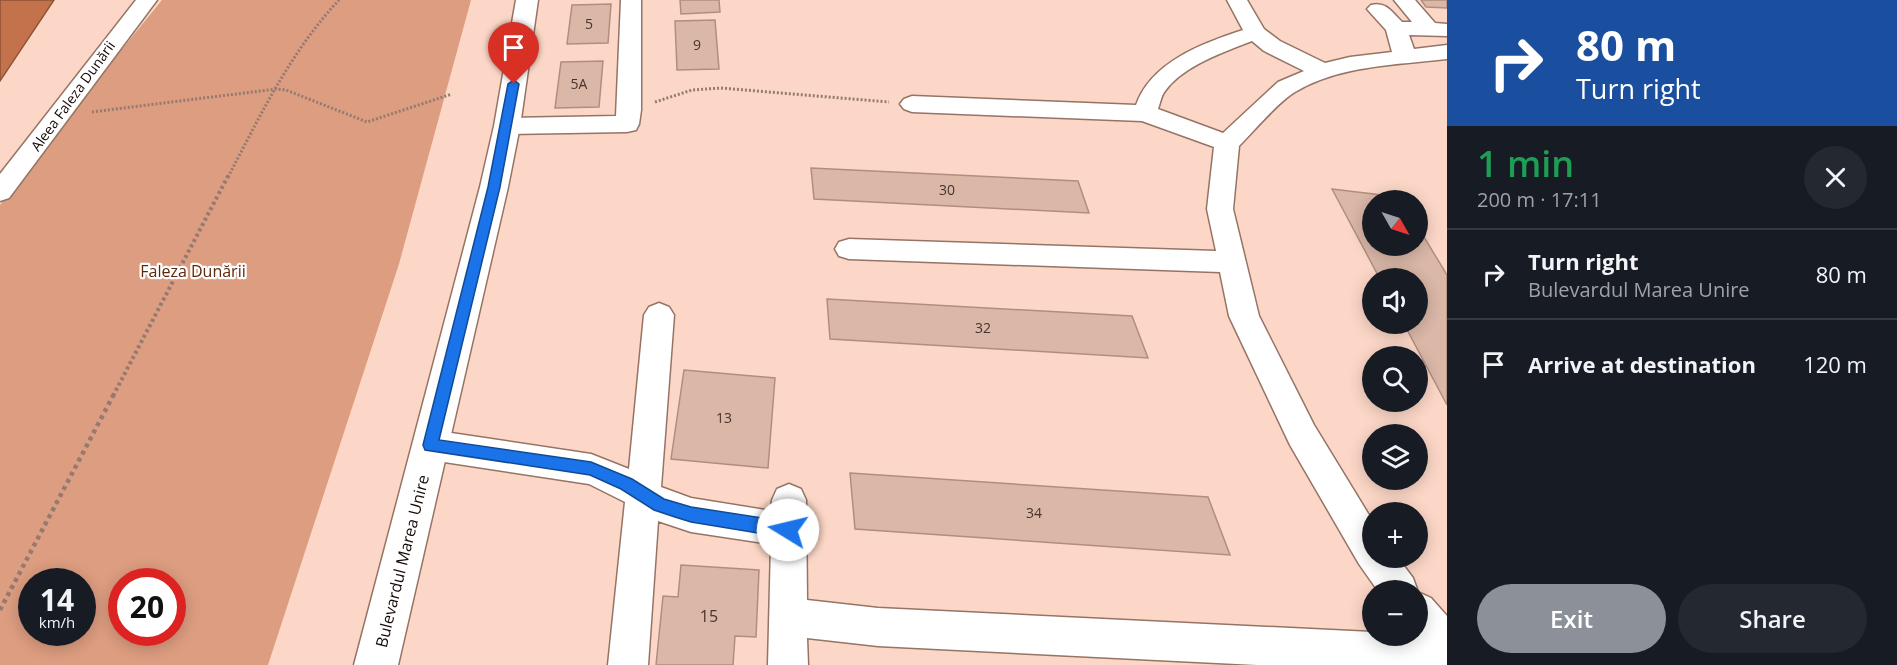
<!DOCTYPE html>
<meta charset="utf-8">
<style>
:root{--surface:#171b24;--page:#242831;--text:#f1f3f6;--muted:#9ea1a6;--line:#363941;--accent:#8c9099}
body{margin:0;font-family:"Open Sans",sans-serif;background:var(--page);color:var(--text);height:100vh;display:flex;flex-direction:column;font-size:22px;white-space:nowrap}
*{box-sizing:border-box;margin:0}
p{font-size:20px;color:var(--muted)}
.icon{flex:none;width:33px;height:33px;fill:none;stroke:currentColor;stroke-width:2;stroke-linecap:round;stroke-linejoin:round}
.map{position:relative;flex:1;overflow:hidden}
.side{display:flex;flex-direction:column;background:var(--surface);width:450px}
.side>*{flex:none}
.guide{background:#1a4fa0;color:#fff;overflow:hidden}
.needle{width:39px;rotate:129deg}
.fabs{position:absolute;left:1362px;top:190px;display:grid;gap:12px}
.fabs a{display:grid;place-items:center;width:66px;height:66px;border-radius:50%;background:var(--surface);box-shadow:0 3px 15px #0003;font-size:30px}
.speed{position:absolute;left:18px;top:568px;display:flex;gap:12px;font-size:30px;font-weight:700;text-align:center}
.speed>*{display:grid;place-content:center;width:78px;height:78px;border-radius:50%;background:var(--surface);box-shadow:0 3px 15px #0003;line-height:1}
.speed small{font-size:15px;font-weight:400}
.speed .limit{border:9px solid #d22;background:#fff;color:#111}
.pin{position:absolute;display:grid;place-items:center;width:51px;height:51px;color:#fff;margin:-62px -26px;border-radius:50% 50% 50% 0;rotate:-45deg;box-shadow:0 0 6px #0007}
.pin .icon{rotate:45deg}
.me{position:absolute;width:66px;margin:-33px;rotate:279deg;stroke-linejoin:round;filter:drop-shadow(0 0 4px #0008)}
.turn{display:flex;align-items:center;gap:21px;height:126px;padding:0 30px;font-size:27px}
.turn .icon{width:78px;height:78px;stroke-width:2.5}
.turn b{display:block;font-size:42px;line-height:51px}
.round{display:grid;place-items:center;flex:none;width:63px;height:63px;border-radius:32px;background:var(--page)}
.summary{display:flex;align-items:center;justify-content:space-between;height:102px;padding:0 30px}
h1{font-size:36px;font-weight:600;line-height:45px;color:#1e9e55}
.cta{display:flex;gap:12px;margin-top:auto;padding:12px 30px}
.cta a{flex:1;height:69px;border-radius:36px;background:var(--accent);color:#fff;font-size:24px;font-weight:600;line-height:69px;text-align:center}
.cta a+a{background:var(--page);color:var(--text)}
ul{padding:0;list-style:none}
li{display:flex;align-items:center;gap:18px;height:90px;padding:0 30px;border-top:2px solid var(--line)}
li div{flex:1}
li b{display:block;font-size:22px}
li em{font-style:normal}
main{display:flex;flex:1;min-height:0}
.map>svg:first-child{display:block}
</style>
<main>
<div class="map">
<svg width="1447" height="665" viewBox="0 0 1447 665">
<rect width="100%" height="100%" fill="#fcd7c7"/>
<path fill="#dd9d81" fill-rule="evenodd" d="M 162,0 L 471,0 L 399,264 L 268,665 L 0,665 L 0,205 L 78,103 ZM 32,582 L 82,582 L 82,633 L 32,633 ZM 122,582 L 172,582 L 172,633 L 122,633 Z"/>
<path fill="#c3724c" stroke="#8f5237" stroke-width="1.5" d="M 0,0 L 54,0 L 0,81 Z"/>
<g fill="#dab7a7" stroke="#b08e7f" stroke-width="1.5">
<path d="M 680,0 L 719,0 L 720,12 L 681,14 Z"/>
<path d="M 1421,0 L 1447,0 L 1447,8 L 1426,7 Z"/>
<path d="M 611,4 L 608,43 L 567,44 L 572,5 Z"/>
<path d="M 715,20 L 719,69 L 677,70 L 675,21 Z"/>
<path d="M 603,61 L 599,107 L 555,108 L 561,62 Z"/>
<path d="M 811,168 L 1078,181 L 1089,213 L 814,199 Z"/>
<path d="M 1332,189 L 1399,197 L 1402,201 L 1372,201 L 1372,246 L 1418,246 L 1418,227 L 1447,275 L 1447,405 L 1404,324 L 1418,324 L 1418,279 L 1380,279 Z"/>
<path d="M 827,299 L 1132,316 L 1148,358 L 830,339 Z"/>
<path d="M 684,370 L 775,378 L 768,468 L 671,459 Z"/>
<path d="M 850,473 L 1208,497 L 1230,555 L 855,529 Z"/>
<path d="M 681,565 L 759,570 L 756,637 L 735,636 L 733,665 L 656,665 L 663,596 L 678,597 Z"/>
</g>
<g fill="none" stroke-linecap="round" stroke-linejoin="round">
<g stroke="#957465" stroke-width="3">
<g id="minor">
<path d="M 136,0 L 157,0 L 9,198 L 0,201 L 0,174 Z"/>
<path d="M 621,0 L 641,0 L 641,110 L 639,124 L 636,130 L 627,132 L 507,134 L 498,132 L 495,126 L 498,120 L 507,118 L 616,116 Z"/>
<path d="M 1227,0 L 1247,0 L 1264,29 L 1280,41 L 1325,63 L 1350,57 L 1392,52 L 1386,30 L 1367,9 L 1371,5 C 1386,1 1392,12 1402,22 L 1412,22 L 1394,0 L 1415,0 L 1435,23 L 1447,24 L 1447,36 L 1409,35 L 1414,49 L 1447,45 L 1447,59 C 1397,65 1340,65 1295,92 C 1278,102 1254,131 1239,146 L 1233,209 L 1259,316 L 1314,425 L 1372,520 L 1372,558 L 1398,558 L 1413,578 L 1418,592 L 1431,598 L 1447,616 L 1447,665 L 1257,665 L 878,646 L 807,638 L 808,665 L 768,665 L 771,544 L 691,532 L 658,521 L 648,665 L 608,665 L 625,502 L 589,484 L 431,460 L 419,455 L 414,445 L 419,435 L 431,430 L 591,454 L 629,469 L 644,315 L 649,307 L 659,303 L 669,307 L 674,315 L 661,487 L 691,498 L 771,511 L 772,500 L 777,489 L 789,484 L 801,489 L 806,500 L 807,600 L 878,608 L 1372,632 L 1372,636 L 1418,636 L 1418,591 L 1378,591 L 1359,564 L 1290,445 L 1229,316 L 1220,272 L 849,259 L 839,256 L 835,249 L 839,242 L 849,239 L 1216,251 L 1207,209 L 1214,147 L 1142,121 L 912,112 L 904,109 L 900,104 L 904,99 L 912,96 L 1136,105 C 1151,62 1203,43 1243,30 ZM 1252,41 L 1264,51 L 1304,71 L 1278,82 L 1223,133 L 1158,109 C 1160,104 1161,96 1165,91 C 1183,66 1224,52 1252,41 Z"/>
</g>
</g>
<g stroke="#957465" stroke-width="3">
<path id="major" d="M 516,0 L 538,0 L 520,126 L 508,187 L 398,665 L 354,665 L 480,187 L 494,126 Z"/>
</g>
<g stroke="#947a70" stroke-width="3" stroke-dasharray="2 2" stroke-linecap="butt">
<path d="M 655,102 L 692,90 L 721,88 L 889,102"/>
<path d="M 92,112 L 276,89 L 286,90 L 367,122 L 452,94"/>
<path d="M 228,177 C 260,116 291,51 339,0"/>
</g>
<path stroke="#947a70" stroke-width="4" stroke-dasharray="3 3" stroke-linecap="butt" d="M 113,396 L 228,176"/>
<path stroke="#947a70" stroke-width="4.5" stroke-dasharray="4 4" stroke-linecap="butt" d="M 0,610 L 114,394"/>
<use href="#minor" fill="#fff" fill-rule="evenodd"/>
<use href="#major" fill="#fff" fill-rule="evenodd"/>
</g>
<path fill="#1a73e8" stroke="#114b97" stroke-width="1.5" d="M 514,80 L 519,84 L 500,187 L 439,440 L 591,462 L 632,479 L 664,499 L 691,507 L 788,522 L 794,525 L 796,530 L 794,536 L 788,538 L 691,522 L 675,517 L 654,510 L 621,489 L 590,475 L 425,450 L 423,445 L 488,187 L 508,84 Z"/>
<g text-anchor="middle" stroke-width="4.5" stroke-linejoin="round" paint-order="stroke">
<g font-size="14" fill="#46342e">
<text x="589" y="29">5</text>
<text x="697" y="50">9</text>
<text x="579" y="89">5A</text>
<text x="947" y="195">30</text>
<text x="983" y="333">32</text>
<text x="724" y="423">13</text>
<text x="1034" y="518">34</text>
</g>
<g font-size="14" fill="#150905" stroke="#fff">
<text transform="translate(73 96) rotate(-54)" y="5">Aleea Faleza Dunării</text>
</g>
<g font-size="16" fill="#5c270a" stroke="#fff">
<text x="193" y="277">Faleza Dunării</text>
</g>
<g font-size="16" fill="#150905" stroke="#fff">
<text transform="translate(402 561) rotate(-76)" y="6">Bulevardul Marea Unire</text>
</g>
<g font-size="16" fill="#46342e">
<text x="709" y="622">15</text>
</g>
</g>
</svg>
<div class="fabs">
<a><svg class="needle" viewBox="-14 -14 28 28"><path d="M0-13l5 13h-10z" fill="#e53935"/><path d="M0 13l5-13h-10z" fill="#9ea1a6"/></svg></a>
<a><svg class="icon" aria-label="sound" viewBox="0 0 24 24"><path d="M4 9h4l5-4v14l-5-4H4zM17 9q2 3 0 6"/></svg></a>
<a><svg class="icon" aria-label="search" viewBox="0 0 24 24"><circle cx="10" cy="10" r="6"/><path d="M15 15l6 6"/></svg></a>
<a><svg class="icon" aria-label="layers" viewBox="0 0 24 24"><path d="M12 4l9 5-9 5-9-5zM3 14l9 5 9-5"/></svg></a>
<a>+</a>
<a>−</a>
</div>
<div class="speed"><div>14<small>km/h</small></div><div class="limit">20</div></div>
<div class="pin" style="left:514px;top:84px;background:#d93025"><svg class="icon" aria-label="arrive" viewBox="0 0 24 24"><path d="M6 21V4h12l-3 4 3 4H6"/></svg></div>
<svg class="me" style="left:788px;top:530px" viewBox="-20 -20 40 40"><circle r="19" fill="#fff"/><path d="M0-13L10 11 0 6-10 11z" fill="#1a73e8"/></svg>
</div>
<section class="side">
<div class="guide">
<div class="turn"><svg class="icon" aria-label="right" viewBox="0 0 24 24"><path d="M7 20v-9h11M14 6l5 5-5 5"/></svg><div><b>80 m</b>Turn right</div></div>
</div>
<div class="summary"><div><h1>1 min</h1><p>200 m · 17:11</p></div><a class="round"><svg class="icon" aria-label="close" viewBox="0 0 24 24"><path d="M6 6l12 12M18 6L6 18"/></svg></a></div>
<ul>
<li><svg class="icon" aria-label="right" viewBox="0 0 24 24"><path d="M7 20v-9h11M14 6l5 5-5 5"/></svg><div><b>Turn right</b><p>Bulevardul Marea Unire</p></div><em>80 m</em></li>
<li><svg class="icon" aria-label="arrive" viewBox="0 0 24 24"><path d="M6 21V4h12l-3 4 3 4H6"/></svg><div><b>Arrive at destination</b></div><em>120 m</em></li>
</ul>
<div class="cta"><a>Exit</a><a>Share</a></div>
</section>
</main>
